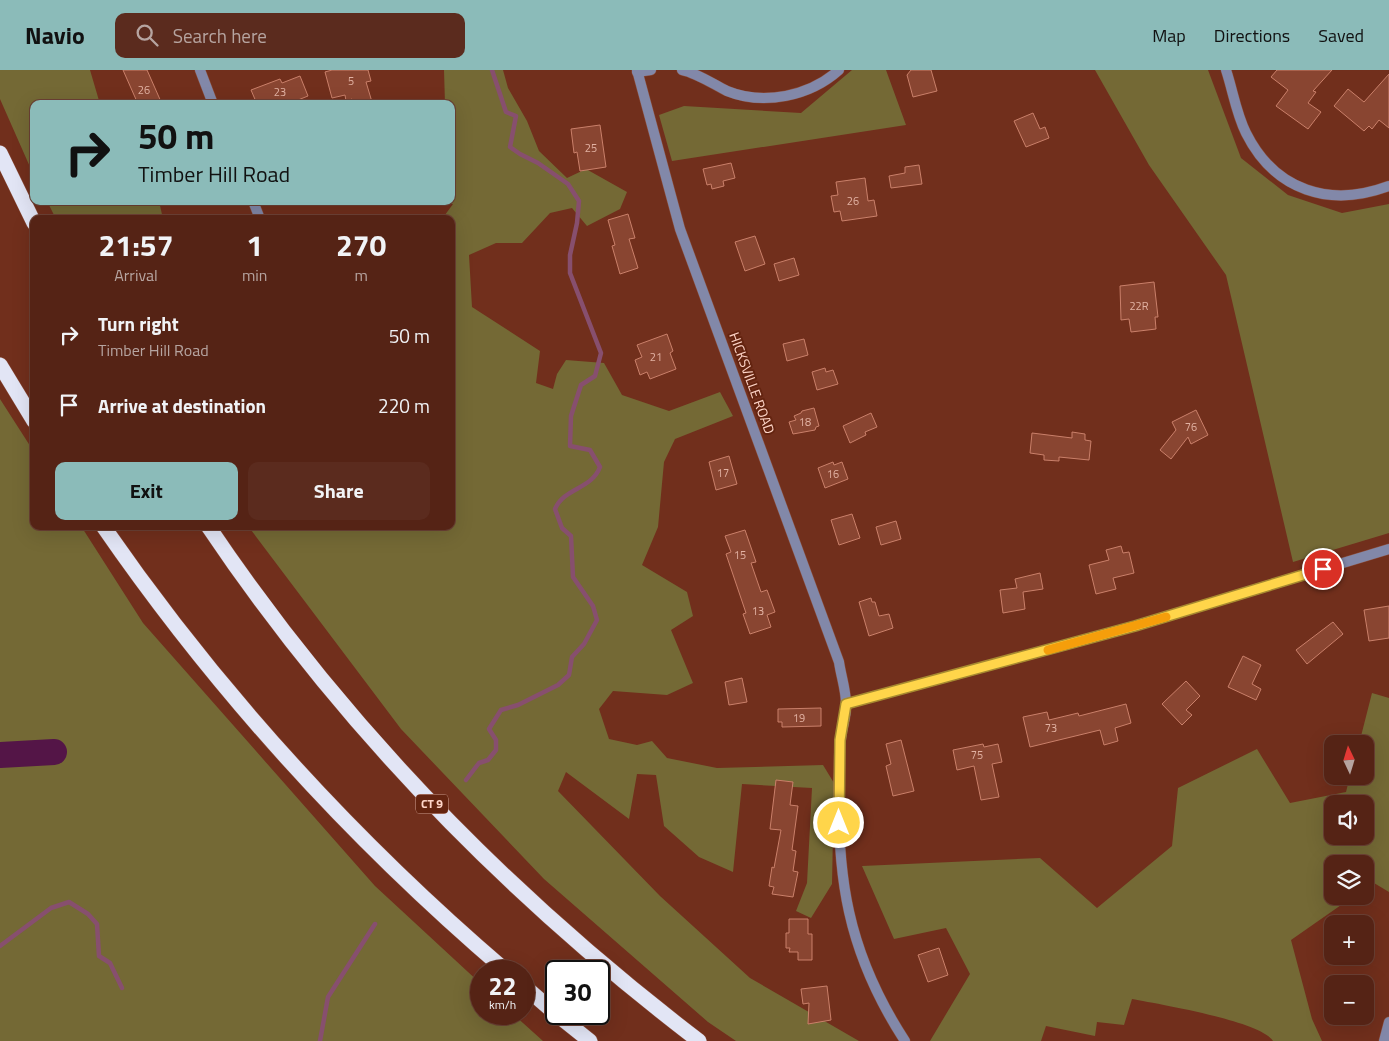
<!DOCTYPE html>
<meta charset="utf-8">
<style>
:root{--surface:#552315;--page:#5b2b1e;--text:#f1f3f6;--muted:#b6a4a0;--line:#6b4034;--accent:#8bbbb9}
body{margin:0;font-family:"Titillium Web",sans-serif;background:var(--page);color:var(--text);height:100vh;display:flex;flex-direction:column;font-size:19px;white-space:nowrap}
*{box-sizing:border-box;margin:0}
p{font-size:16px;color:var(--muted)}
.icon{flex:none;width:28px;height:28px;fill:none;stroke:currentColor;stroke-width:2;stroke-linecap:round;stroke-linejoin:round}
.map{position:relative;flex:1;overflow:hidden}
.panel{position:absolute;left:30px;top:145px;width:425px;height:315px;display:flex;flex-direction:column;background:var(--surface);border-radius:10px;box-shadow:0 5px 20px #0002,0 0 0 1px var(--line)}
.panel>*{flex:none}
.banner{position:absolute;left:30px;top:30px;width:425px;height:105px;border-radius:10px;box-shadow:0 5px 20px #0002,0 0 0 1px var(--line);background:#8bbbb9;color:#111;overflow:hidden}
.needle{width:32px;rotate:356deg}
.controls{position:absolute;left:1324px;top:665px;display:grid;gap:10px}
.controls a{display:grid;place-items:center;width:50px;height:50px;border-radius:10px;background:var(--surface);box-shadow:0 5px 20px #0002,0 0 0 1px var(--line);font-size:25px}
.speed{position:absolute;left:470px;top:890px;display:flex;gap:10px;font-size:25px;font-weight:700;text-align:center}
.speed>*{display:grid;place-content:center;width:65px;height:65px;border-radius:50%;background:var(--surface);box-shadow:0 5px 20px #0002,0 0 0 1px var(--line);line-height:1}
.speed small{font-size:12px;font-weight:400}
.speed .limit{border:2px solid #111;border-radius:8px;background:#fff;color:#111}
.pin{position:absolute;display:grid;place-items:center;width:42px;height:42px;color:#fff;margin:-21px;border:2px solid #fff;border-radius:50%;box-shadow:0 1px 5px #0007}
.me{position:absolute;width:55px;margin:-28px;rotate:0deg;stroke-linejoin:round;filter:drop-shadow(0 0 4px #0008)}
.turn{display:flex;align-items:center;gap:18px;height:105px;padding:0 25px;font-size:22px}
.turn .icon{width:65px;height:65px;stroke-width:2.5}
.turn b{display:block;font-size:35px;line-height:42px}
.eta{display:flex;justify-content:space-evenly;align-items:center;height:85px;text-align:center}
.eta b{font-size:30px;font-weight:700;line-height:35px}
.action{display:flex;gap:10px;margin-top:auto;padding:10px 25px}
.action a{flex:1;height:58px;border-radius:10px;background:var(--accent);color:#111;font-size:20px;font-weight:700;line-height:58px;text-align:center}
.action a+a{background:var(--page);color:var(--text)}
ul{padding:0;list-style:none}
li{display:flex;align-items:center;gap:15px;height:70px;padding:0 25px}
li div{flex:1}
li b{display:block;font-size:19px}
li em{font-style:normal}
header{display:flex;align-items:center;gap:30px;box-sizing:border-box;height:70px;padding:0 25px;background:var(--accent);color:#111}
header strong{font-size:24px}
nav{display:flex;gap:28px;margin-inline-start:auto;font-size:18px}
.search{width:350px;height:45px;background:var(--page);display:flex;align-items:center;gap:12px;box-sizing:border-box;padding:0 18px;border-radius:10px;color:var(--muted);font-size:19px}
.map>svg:first-child{display:block}
</style>
<header>
<strong>Navio</strong>
<div class="search"><svg class="icon" aria-label="search" viewBox="0 0 24 24"><circle cx="10" cy="10" r="6"/><path d="M15 15l6 6"/></svg>Search here</div>
<nav><a>Map</a><a>Directions</a><a>Saved</a></nav>
</header>
<div class="map">
<svg width="1389" height="971" viewBox="0 0 1389 971">
<rect width="100%" height="100%" fill="#712f1c"/>
<g fill="#746935" fill-rule="evenodd">
<path d="M 0,0 L 90,0 L 100,34 L 34,34 L 34,106 L 0,29 Z"/>
<path d="M 444,0 L 503,0 L 508,18 L 527,51 L 539,81 L 567,108 L 586,99 L 627,122 L 620,139 L 587,156 L 572,138 L 550,143 L 522,173 L 496,173 L 469,185 L 472,237 L 540,281 L 536,313 L 553,319 L 557,304 L 566,290 L 604,293 L 622,325 L 669,341 L 720,322 L 733,346 L 675,369 L 664,392 L 658,457 L 642,495 L 687,522 L 693,546 L 671,560 L 693,613 L 667,625 L 613,621 L 599,639 L 609,669 L 637,675 L 652,671 L 667,688 L 717,698 L 823,695 L 834,713 L 832,814 L 811,848 L 796,841 L 807,813 L 812,718 L 742,714 L 733,802 L 699,787 L 664,756 L 656,705 L 637,704 L 629,749 L 566,702 L 558,721 L 660,826 L 750,908 L 859,971 L 736,971 L 708,952 L 544,809 L 401,659 L 248,456 L 451,456 L 451,149 L 442,149 L 453,134 L 435,134 L 431,131 L 451,131 L 451,34 L 445,34 Z"/>
<path d="M 852,0 L 886,0 L 906,55 L 672,91 L 659,45 L 684,36 L 801,43 Z"/>
<path d="M 1095,0 L 1208,0 L 1241,88 L 1288,125 L 1342,143 L 1389,134 L 1389,463 L 1293,492 L 1226,205 L 1149,95 Z"/>
<path d="M 47,131 L 159,131 L 163,149 L 56,149 Z"/>
<path d="M 0,329 L 34,382 L 34,456 L 81,456 L 143,553 L 375,816 L 481,914 L 481,944 L 513,944 L 543,971 L 0,971 Z"/>
<path d="M 1372,623 L 1389,628 L 1389,822 L 1374,813 L 1365,819 L 1365,794 L 1332,794 L 1332,826 L 1354,826 L 1291,870 L 1312,949 L 1322,971 L 1273,971 C 1261,951 1158,934 1132,929 L 1124,955 L 1097,952 L 1095,966 L 1046,956 L 1041,971 L 930,971 L 970,904 L 946,858 L 894,869 L 862,796 L 1040,788 L 1097,838 L 1172,776 L 1178,718 L 1257,679 L 1290,733 L 1346,722 L 1350,706 L 1365,706 L 1365,674 L 1359,674 ZM 1332,734 L 1365,734 L 1365,766 L 1332,766 Z"/>
</g>
<g fill="none" stroke-linecap="round" stroke-linejoin="round">
<g stroke="#874f6e" stroke-width="4.5">
<path d="M 466,710 L 479,693 L 488,690 L 496,680 L 496,670 L 489,659 L 501,640 L 518,635 L 558,615 L 569,605 L 572,587 L 584,574 L 597,550 L 593,536 L 573,507 L 571,466 L 562,458 L 555,439 C 565,417 591,420 600,397 L 590,380 L 570,376 L 571,346 L 581,315 L 595,306 L 601,283 L 570,203 L 570,185 L 577,153 L 579,131 L 568,114 L 538,93 L 520,84 L 510,77 L 516,46 L 506,42 L 492,0"/>
<path d="M 0,876 L 51,838 L 69,832 L 88,844 L 97,854 L 99,886 L 110,893 L 122,918"/>
<path d="M 320,971 L 328,927 L 375,854"/>
</g>
<path stroke="#541547" stroke-width="26" d="M 0,685 L 54,682"/>
</g>
<g fill="#894531" stroke="#ca806a">
<path d="M 123,0 L 147,0 L 162,34 L 138,34 Z"/>
<path d="M 332,0 L 368,0 L 371,11 L 366,12 L 372,32 L 353,34 L 352,29 L 346,31 L 345,25 L 332,28 L 325,2 Z"/>
<path d="M 911,0 L 931,0 L 937,21 L 913,27 L 907,5 Z"/>
<path d="M 1277,0 L 1332,0 L 1313,21 L 1316,22 L 1308,33 L 1321,42 L 1308,59 L 1276,36 L 1288,20 L 1271,7 Z"/>
<path d="M 1389,4 L 1389,58 L 1379,50 L 1372,59 L 1369,56 L 1364,61 L 1334,36 L 1348,19 L 1364,32 Z"/>
<path d="M 300,6 L 308,26 L 288,34 L 283,34 L 281,30 L 271,34 L 257,34 L 251,20 L 280,9 L 282,13 Z"/>
<path d="M 1033,43 L 1040,59 L 1045,57 L 1049,68 L 1026,77 L 1014,51 Z"/>
<path d="M 600,55 L 606,97 L 580,101 L 577,82 L 574,83 L 571,59 Z"/>
<path d="M 731,93 L 735,108 L 723,111 L 724,116 L 712,119 L 711,114 L 707,115 L 703,99 Z"/>
<path d="M 919,95 L 922,114 L 891,118 L 889,106 L 905,103 L 905,97 Z"/>
<path d="M 865,108 L 868,131 L 874,130 L 877,146 L 842,151 L 840,141 L 834,142 L 831,126 L 838,125 L 836,112 Z"/>
<path d="M 628,144 L 635,168 L 629,169 L 638,198 L 620,204 L 612,176 L 615,175 L 608,150 Z"/>
<path d="M 755,166 L 765,194 L 745,201 L 735,172 Z"/>
<path d="M 794,188 L 799,205 L 779,211 L 774,194 Z"/>
<path d="M 1154,212 L 1158,247 L 1155,247 L 1156,259 L 1131,262 L 1129,249 L 1121,250 L 1120,216 Z"/>
<path d="M 667,264 L 673,281 L 670,283 L 676,299 L 650,309 L 647,302 L 640,305 L 635,290 L 642,287 L 637,275 Z"/>
<path d="M 804,269 L 808,285 L 787,291 L 783,274 Z"/>
<path d="M 825,298 L 826,302 L 833,300 L 838,314 L 817,320 L 812,302 Z"/>
<path d="M 814,338 L 819,356 L 816,357 L 815,360 L 793,364 L 789,352 L 796,350 L 794,346 L 801,343 L 802,341 Z"/>
<path d="M 1196,340 L 1208,365 L 1191,374 L 1188,367 L 1171,389 L 1160,380 L 1176,360 L 1172,352 Z"/>
<path d="M 871,343 L 877,357 L 865,362 L 866,365 L 850,373 L 843,356 Z"/>
<path d="M 1072,362 L 1085,364 L 1085,370 L 1091,371 L 1089,390 L 1059,387 L 1059,391 L 1044,390 L 1044,385 L 1030,383 L 1032,363 L 1072,368 Z"/>
<path d="M 729,386 L 737,414 L 716,420 L 709,392 Z"/>
<path d="M 833,392 L 834,395 L 842,392 L 848,409 L 825,418 L 818,398 Z"/>
<path d="M 852,444 L 860,468 L 839,475 L 831,450 Z"/>
<path d="M 896,451 L 901,469 L 881,475 L 876,457 Z"/>
<path d="M 745,460 L 756,492 L 751,493 L 761,522 L 767,520 L 775,542 L 767,545 L 771,557 L 750,564 L 743,544 L 746,543 L 726,484 L 731,482 L 725,466 Z"/>
<path d="M 1121,476 L 1123,483 L 1129,482 L 1134,503 L 1113,508 L 1116,519 L 1096,524 L 1089,495 L 1109,490 L 1106,480 Z"/>
<path d="M 1040,503 L 1043,519 L 1023,522 L 1025,539 L 1003,543 L 1000,520 L 1017,518 L 1015,509 Z"/>
<path d="M 871,528 L 872,532 L 875,532 L 879,546 L 889,544 L 893,558 L 869,566 L 859,532 Z"/>
<path d="M 1389,536 L 1389,568 L 1369,571 L 1364,540 Z"/>
<path d="M 1333,552 L 1343,564 L 1307,594 L 1296,580 Z"/>
<path d="M 1243,586 L 1261,595 L 1252,614 L 1261,619 L 1256,630 L 1228,617 Z"/>
<path d="M 742,608 L 747,632 L 729,635 L 725,612 Z"/>
<path d="M 1186,611 L 1200,626 L 1186,640 L 1192,645 L 1182,655 L 1162,634 Z"/>
<path d="M 1126,634 L 1131,653 L 1115,658 L 1118,671 L 1104,675 L 1100,660 L 1030,677 L 1023,647 L 1047,642 L 1049,650 L 1078,643 L 1079,646 Z"/>
<path d="M 821,638 L 821,656 L 782,657 L 782,652 L 778,652 L 778,639 Z"/>
<path d="M 901,670 L 914,721 L 893,726 L 886,696 L 891,694 L 886,674 Z"/>
<path d="M 983,674 L 984,677 L 998,674 L 1002,692 L 992,694 L 999,727 L 981,730 L 974,696 L 957,700 L 953,680 Z"/>
<path d="M 776,710 L 793,712 L 790,735 L 798,736 L 792,780 L 796,781 L 793,801 L 798,802 L 793,827 L 772,824 L 774,817 L 769,816 L 772,797 L 774,798 L 781,760 L 770,759 Z"/>
<path d="M 789,849 L 808,849 L 808,864 L 812,864 L 812,890 L 798,890 L 798,882 L 789,882 L 790,878 L 786,878 L 786,863 L 789,863 Z"/>
<path d="M 939,878 L 948,905 L 928,912 L 918,885 Z"/>
<path d="M 827,916 L 831,950 L 808,954 L 809,933 L 803,934 L 801,919 Z"/>
</g>
<g fill="none" stroke-linecap="round" stroke-linejoin="round">
<g stroke="#8b4d3b" stroke-width="11">
<g id="street">
<path d="M 200,0 L 213,34"/>
<path d="M 637,0 L 680,159 L 839,592 C 841,606 846,620 846,634 C 847,645 842,657 841,668 C 839,679 839,691 839,702 C 836,806 847,882 905,971"/>
<path d="M 682,0 C 697,3 713,14 727,21 C 764,36 810,26 839,0"/>
<path d="M 1226,0 C 1233,21 1236,43 1246,63 C 1275,121 1330,138 1389,116"/>
<path d="M 637,2 L 651,0"/>
<path d="M 253,131 L 260,149"/>
<path d="M 846,634 L 1135,556 L 1389,479"/>
<path d="M 1384,971 L 1389,952"/>
</g>
</g>
<g stroke="#8b4d3b" stroke-width="16">
<g id="highway">
<path d="M 0,83 L 34,153"/>
<path d="M 0,295 L 34,351"/>
<path d="M 103,456 C 217,621 354,771 506,901"/>
<path d="M 208,456 C 341,654 509,826 699,971"/>
<path d="M 524,916 L 556,944"/>
<path d="M 556,944 L 590,971"/>
</g>
</g>
<use href="#street" stroke="#8288a9" stroke-width="10"/>
<use href="#highway" stroke="#e2e5f5" stroke-width="15"/>
</g>
<g fill="none" stroke-linecap="round" stroke-linejoin="round">
<g stroke="#a68a30" stroke-width="12">
<path id="route" d="M 839,753 L 840,670 L 846,634 L 1135,556 L 1323,499"/>
</g>
<use href="#route" stroke="#ffd54a" stroke-width="9"/>
<path stroke="#f59e0b" stroke-width="9" d="M 1048,580 L 1166,547"/>
</g>
<g text-anchor="middle" stroke-width="4" stroke-linejoin="round" paint-order="stroke">
<g font-size="11" fill="#e2b2a3">
<text x="351" y="15">5</text>
<text x="144" y="24">26</text>
<text x="280" y="26">23</text>
<text x="591" y="82">25</text>
<text x="853" y="135">26</text>
<text x="1139" y="240">22R</text>
<text x="656" y="291">21</text>
<text x="805" y="356">18</text>
<text x="1191" y="361">76</text>
<text x="723" y="407">17</text>
<text x="833" y="408">16</text>
<text x="740" y="489">15</text>
<text x="758" y="545">13</text>
<text x="799" y="652">19</text>
<text x="1051" y="662">73</text>
<text x="977" y="689">75</text>
</g>
<rect fill="#642410" stroke="#d0a192" stroke-width="1" x="416" y="724.5" width="32" height="19" rx="4"/>
<g font-size="12" font-weight="bold" fill="#ffd6c9">
<text x="432" y="738">CT 9</text>
</g>
<g font-size="14" fill="#ffd6c9" stroke="#642410">
<text transform="translate(752 313) rotate(70)" y="5">HICKSVILLE ROAD</text>
</g>
</g>
</svg>
<div class="controls">
<a><svg class="needle" viewBox="-14 -14 28 28"><path d="M0-13l5 13h-10z" fill="#e53935"/><path d="M0 13l5-13h-10z" fill="#b6a4a0"/></svg></a>
<a><svg class="icon" aria-label="sound" viewBox="0 0 24 24"><path d="M4 9h4l5-4v14l-5-4H4zM17 9q2 3 0 6"/></svg></a>
<a><svg class="icon" aria-label="layers" viewBox="0 0 24 24"><path d="M12 4l9 5-9 5-9-5zM3 14l9 5 9-5"/></svg></a>
<a>+</a>
<a>−</a>
</div>
<div class="speed"><div>22<small>km/h</small></div><div class="limit">30</div></div>
<div class="pin" style="left:1323px;top:499px;background:#d93025"><svg class="icon" aria-label="arrive" viewBox="0 0 24 24"><path d="M6 21V4h12l-3 4 3 4H6"/></svg></div>
<svg class="me" style="left:839px;top:753px" viewBox="-20 -20 40 40"><circle r="17" fill="#ffd54a" stroke="#fff" stroke-width="3"/><path d="M0-11L8 9 0 5-8 9z" fill="#fff"/></svg>
<div class="banner">
<div class="turn"><svg class="icon" aria-label="right" viewBox="0 0 24 24"><path d="M7 20v-9h11M14 6l5 5-5 5"/></svg><div><b>50 m</b>Timber Hill Road</div></div>
</div>
<section class="panel">
<div class="eta">
<div><b>21:57</b><p>Arrival</p></div>
<div><b>1</b><p>min</p></div>
<div><b>270</b><p>m</p></div>
</div>
<ul>
<li><svg class="icon" aria-label="right" viewBox="0 0 24 24"><path d="M7 20v-9h11M14 6l5 5-5 5"/></svg><div><b>Turn right</b><p>Timber Hill Road</p></div><em>50 m</em></li>
<li><svg class="icon" aria-label="arrive" viewBox="0 0 24 24"><path d="M6 21V4h12l-3 4 3 4H6"/></svg><div><b>Arrive at destination</b></div><em>220 m</em></li>
</ul>
<div class="action"><a>Exit</a><a>Share</a></div>
</section>
</div>
